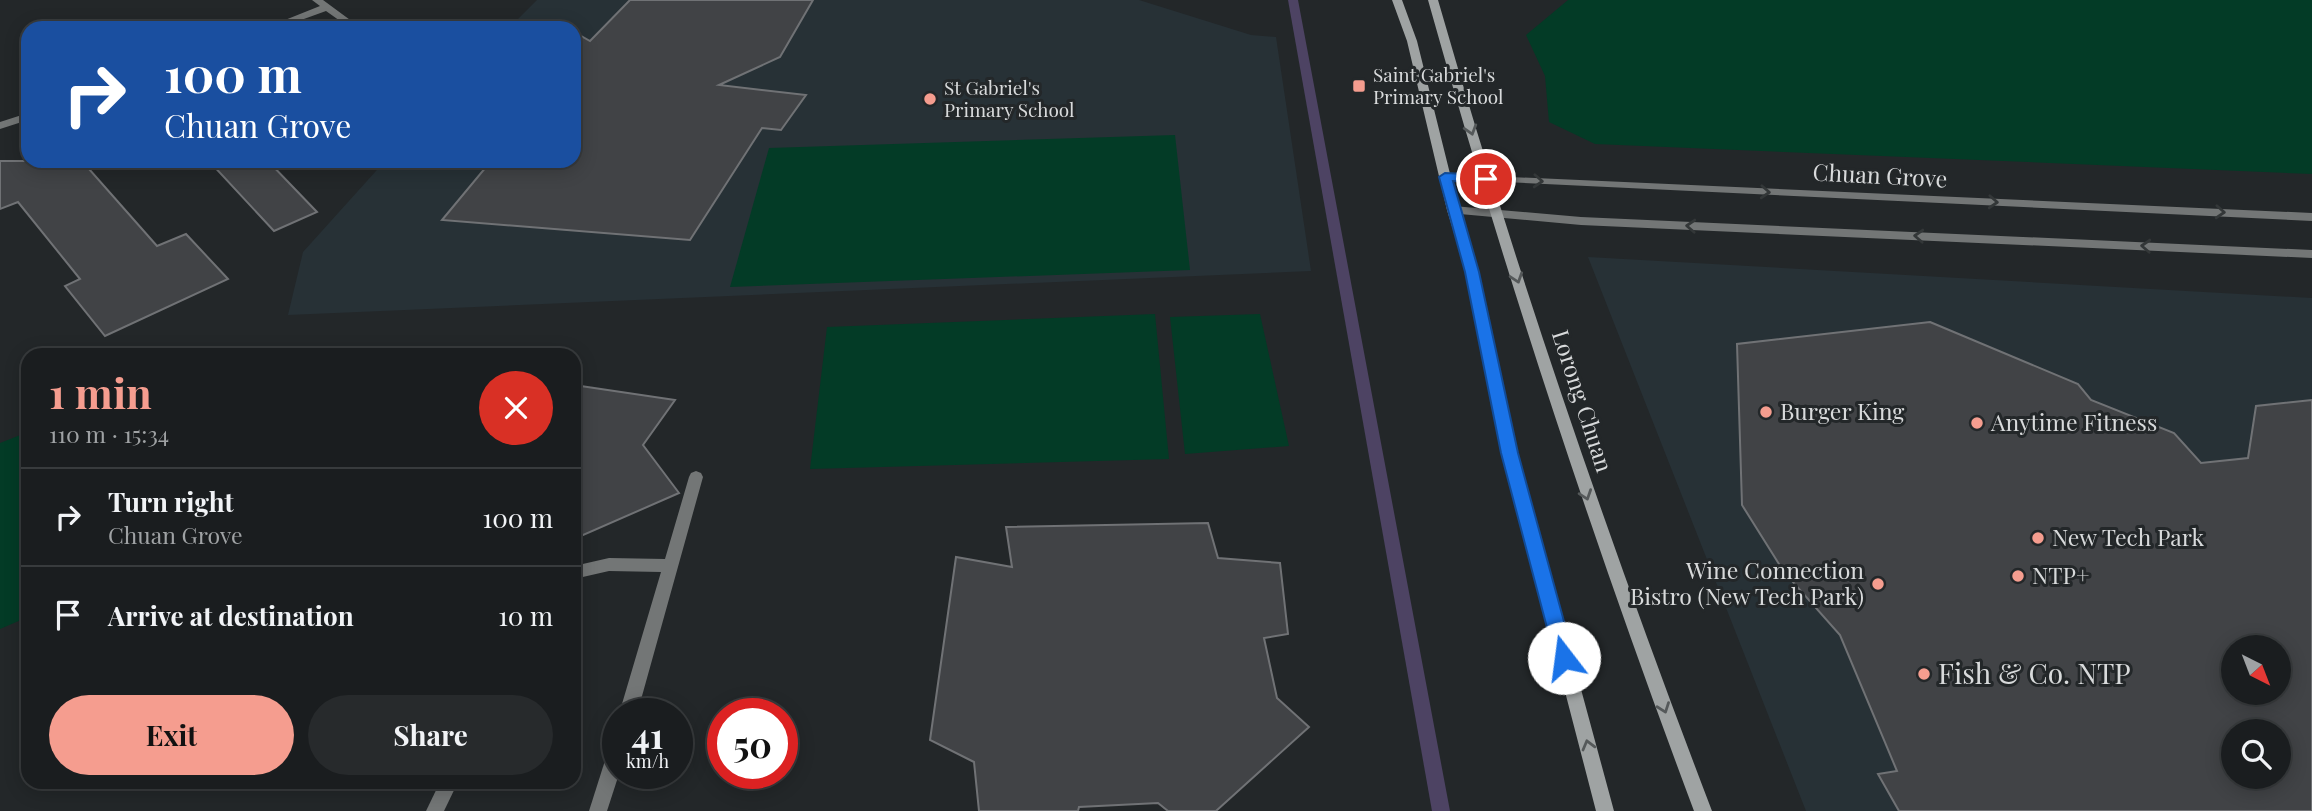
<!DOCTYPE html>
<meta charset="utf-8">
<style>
:root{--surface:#1a1d1f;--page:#272a2c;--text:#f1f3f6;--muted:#9fa2a4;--line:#383b3d;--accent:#f59d8f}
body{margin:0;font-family:"Playfair Display",serif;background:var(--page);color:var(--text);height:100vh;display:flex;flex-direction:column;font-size:26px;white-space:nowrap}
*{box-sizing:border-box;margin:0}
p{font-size:23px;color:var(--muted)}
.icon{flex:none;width:38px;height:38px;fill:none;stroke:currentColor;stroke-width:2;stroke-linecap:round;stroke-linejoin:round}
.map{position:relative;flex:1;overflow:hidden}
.panel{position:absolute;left:21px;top:348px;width:560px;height:441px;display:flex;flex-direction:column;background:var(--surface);border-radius:21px;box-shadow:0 4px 18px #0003,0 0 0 2px var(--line)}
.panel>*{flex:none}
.hud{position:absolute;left:21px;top:21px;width:560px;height:147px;border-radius:21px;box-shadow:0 4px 18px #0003,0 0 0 2px var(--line);background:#1a4fa0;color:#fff;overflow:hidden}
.needle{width:46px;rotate:138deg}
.fabs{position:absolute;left:2221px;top:635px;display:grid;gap:14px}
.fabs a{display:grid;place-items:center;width:70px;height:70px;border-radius:50%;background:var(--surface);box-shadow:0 4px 18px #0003,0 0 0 2px var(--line);font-size:35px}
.speed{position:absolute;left:602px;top:698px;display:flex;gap:14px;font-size:35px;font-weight:700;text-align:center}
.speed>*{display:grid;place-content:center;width:91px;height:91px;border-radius:50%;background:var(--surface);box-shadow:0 4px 18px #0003,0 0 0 2px var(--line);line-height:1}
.speed small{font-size:18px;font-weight:400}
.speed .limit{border:10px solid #d22;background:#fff;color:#111}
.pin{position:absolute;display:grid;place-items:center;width:60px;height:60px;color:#fff;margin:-30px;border:4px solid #fff;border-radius:50%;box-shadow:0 2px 7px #0007}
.me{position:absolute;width:77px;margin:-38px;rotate:345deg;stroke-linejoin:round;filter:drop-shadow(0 0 5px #0008)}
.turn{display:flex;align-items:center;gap:24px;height:147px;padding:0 28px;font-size:32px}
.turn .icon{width:91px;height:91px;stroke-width:2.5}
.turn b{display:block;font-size:49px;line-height:60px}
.round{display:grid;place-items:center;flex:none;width:74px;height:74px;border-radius:37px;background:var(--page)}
.head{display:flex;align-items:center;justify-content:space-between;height:119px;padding:0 28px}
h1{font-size:42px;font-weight:700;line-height:52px;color:var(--accent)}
.button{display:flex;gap:14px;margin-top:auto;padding:14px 28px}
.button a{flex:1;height:80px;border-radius:42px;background:var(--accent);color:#111;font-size:28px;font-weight:700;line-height:80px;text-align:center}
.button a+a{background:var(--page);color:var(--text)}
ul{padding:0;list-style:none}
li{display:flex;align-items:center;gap:21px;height:98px;padding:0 28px;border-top:2px solid var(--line)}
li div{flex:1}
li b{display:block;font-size:26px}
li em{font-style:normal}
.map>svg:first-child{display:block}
</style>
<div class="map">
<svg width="2312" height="811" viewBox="0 0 2312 811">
<rect width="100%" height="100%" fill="#232729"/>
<g fill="#273136" fill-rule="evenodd">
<path d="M 537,0 L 1139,0 L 1251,35 L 1276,37 L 1311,271 L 288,315 L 303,252 L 385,161 L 574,161 L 574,28 L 509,28 Z"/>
<path d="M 1588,257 L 2312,298 L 2312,811 L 1806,811 ZM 2233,648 L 2278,648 L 2278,693 L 2233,693 ZM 2233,732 L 2278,732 L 2278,777 L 2233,777 Z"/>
</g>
<g fill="#033b26">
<path d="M 1568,0 L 2312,0 L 2312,174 L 1595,144 L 1549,122 L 1545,76 L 1526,35 Z"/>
<path d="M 1175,135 L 1190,270 L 730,287 L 769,148 Z"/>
<path d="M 1155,314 L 1169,459 L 810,469 L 827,327 Z"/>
<path d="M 1260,314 L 1289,446 L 1185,454 L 1170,317 Z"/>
<path d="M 28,432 L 28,617 L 0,629 L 0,443 Z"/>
</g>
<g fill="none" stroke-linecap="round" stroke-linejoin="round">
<path fill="#4d4363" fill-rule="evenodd" d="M 1288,0 L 1298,0 L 1450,811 L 1432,811 Z"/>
</g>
<g fill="#414346" stroke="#707275" stroke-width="2" fill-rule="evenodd">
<path d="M 630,0 L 813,0 L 780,57 L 719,85 L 806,95 L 781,130 L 762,128 L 690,240 L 442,220 L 491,161 L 574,161 L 574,32 L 590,41 Z"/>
<path d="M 0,161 L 82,161 L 157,246 L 186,234 L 228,279 L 105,336 L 65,286 L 80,279 L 18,202 L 0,209 Z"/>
<path d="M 209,161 L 268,161 L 317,212 L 274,231 Z"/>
<path d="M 1930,322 L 2078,384 L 2091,400 L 2174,433 L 2201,463 L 2248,458 L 2256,406 L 2312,400 L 2312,811 L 1899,811 L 1878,774 L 1897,771 L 1840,635 L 1784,572 L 1742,505 L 1737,344 ZM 2233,648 L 2278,648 L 2278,693 L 2233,693 ZM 2233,732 L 2278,732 L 2278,777 L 2233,777 Z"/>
<path d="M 574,385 L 675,400 L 643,445 L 679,493 L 574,539 Z"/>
<path d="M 1208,523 L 1218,558 L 1280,563 L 1288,634 L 1264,638 L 1277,698 L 1309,727 L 1216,811 L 1168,811 L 1158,803 L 1079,807 L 1078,811 L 979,811 L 974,762 L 930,740 L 956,557 L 1012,567 L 1006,527 Z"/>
</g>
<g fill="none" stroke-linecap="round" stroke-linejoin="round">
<g fill="#737676" fill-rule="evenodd">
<path d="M 696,471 L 701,473 L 703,477 L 637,714 L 619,714 L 661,572 L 609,571 L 574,579 L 574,566 L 609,558 L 665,559 L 689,477 L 691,473 Z"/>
<path d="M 618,740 L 619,774 L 607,811 L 589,811 L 609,748 L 612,742 Z"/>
<path d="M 440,782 L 458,782 L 444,811 L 426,811 Z"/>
</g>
<g fill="#737676" fill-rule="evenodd">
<path d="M 312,0 L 323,0 L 361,28 L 350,28 L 326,11 L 279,28 L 265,28 L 320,6 Z"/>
<path d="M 28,113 L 28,120 L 0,129 L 0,122 Z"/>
<path d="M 1445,174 L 2312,213 L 2312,221 L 1441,179 L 1439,177 Z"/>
<path d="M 1453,206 L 1581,217 L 2312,250 L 2312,258 L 1581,225 L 1449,213 L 1447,210 Z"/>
</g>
<g fill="#9fa3a3" fill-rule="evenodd">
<path d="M 1392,0 L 1402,0 L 1417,41 L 1459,210 L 1478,272 L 1517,453 L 1614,811 L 1596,811 L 1503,453 L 1466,272 L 1447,210 L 1407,41 Z"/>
<path d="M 1428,0 L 1438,0 C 1517,275 1610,544 1712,811 L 1694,811 C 1594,544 1505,275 1428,0 Z"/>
</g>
</g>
<defs><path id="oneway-chevron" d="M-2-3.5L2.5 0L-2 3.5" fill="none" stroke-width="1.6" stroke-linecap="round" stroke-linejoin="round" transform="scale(1.75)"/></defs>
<g stroke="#55595a">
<use href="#oneway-chevron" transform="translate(1471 130) rotate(73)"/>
<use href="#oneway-chevron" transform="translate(1517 278) rotate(72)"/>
<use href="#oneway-chevron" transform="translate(1586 495) rotate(71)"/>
<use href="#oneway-chevron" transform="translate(1664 708) rotate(70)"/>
<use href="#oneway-chevron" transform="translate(1588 745) rotate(-105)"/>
</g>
<g stroke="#333738">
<use href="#oneway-chevron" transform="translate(1538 181) rotate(3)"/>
<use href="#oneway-chevron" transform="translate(1765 192) rotate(3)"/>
<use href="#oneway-chevron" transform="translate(1993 202) rotate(3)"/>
<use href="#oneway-chevron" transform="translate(2220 212) rotate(3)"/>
<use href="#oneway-chevron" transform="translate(1691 226) rotate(-177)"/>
<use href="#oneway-chevron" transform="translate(1919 236) rotate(-177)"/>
<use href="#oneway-chevron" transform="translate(2146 246) rotate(-177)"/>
</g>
<path fill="#1a73e8" stroke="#114b97" stroke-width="2" d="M 1445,173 L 1486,175 L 1492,179 L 1486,183 L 1453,181 L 1479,272 L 1518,453 L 1574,658 L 1571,663 L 1564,666 L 1558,663 L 1555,658 L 1501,453 L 1465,272 L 1439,177 Z"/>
<g fill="#f59d8f" stroke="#232729" stroke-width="2.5">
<rect x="1352" y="79" width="14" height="14" rx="3.5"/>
<circle cx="930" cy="99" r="7"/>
<circle cx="1766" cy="412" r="7"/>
<circle cx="1977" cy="423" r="7"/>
<circle cx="2038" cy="538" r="7"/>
<circle cx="2018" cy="576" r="7"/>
<circle cx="1878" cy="584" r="7"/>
<circle cx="1924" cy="674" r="7"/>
</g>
<g text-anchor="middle" stroke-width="6" stroke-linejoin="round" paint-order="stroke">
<g font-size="19" fill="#d8dadb" stroke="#232729" text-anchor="start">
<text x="1373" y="82">Saint Gabriel's<tspan x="1373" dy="22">Primary School</tspan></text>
<text x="944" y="95">St Gabriel's<tspan x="944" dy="22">Primary School</tspan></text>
</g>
<g font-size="23" fill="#d8dadb" stroke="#232729">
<text transform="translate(1880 176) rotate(3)" y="8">Chuan Grove</text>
<text transform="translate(1582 401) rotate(72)" y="8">Lorong Chuan</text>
</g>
<g font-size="23" fill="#d8dadb" stroke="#232729" text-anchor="start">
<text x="1780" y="420">Burger King</text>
<text x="1991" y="431">Anytime Fitness</text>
<text x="2052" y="546">New Tech Park</text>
<text x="1864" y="579" text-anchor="end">Wine Connection<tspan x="1864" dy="26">Bistro (New Tech Park)</tspan></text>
<text x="2032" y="584">NTP+</text>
</g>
<g font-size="28" fill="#d8dadb" stroke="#232729" text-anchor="start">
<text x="1938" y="684">Fish &amp; Co. NTP</text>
</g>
</g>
</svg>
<div class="fabs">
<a><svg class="needle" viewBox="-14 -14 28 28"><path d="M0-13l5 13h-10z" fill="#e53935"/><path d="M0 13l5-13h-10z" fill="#9fa2a4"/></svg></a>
<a><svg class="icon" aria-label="search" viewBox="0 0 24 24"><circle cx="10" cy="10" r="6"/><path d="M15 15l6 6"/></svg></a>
</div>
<div class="speed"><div>41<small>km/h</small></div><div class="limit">50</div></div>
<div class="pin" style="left:1486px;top:179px;background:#d93025"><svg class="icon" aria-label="arrive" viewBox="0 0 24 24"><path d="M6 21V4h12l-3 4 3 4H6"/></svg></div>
<svg class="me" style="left:1564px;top:658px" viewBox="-20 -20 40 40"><circle r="19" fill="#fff"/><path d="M0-13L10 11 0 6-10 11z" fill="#1a73e8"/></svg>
<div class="hud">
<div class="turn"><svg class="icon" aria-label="right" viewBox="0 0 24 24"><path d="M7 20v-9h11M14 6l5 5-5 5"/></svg><div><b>100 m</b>Chuan Grove</div></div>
</div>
<section class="panel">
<div class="head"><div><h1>1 min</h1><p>110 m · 15:34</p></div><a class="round" style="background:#d93025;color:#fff"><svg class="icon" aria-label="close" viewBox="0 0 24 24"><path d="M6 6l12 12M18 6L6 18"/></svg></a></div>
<ul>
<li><svg class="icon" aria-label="right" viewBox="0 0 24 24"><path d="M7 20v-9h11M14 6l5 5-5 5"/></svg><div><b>Turn right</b><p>Chuan Grove</p></div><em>100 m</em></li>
<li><svg class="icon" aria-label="arrive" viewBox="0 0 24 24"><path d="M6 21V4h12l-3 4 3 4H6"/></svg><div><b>Arrive at destination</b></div><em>10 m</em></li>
</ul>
<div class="button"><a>Exit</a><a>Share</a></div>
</section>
</div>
